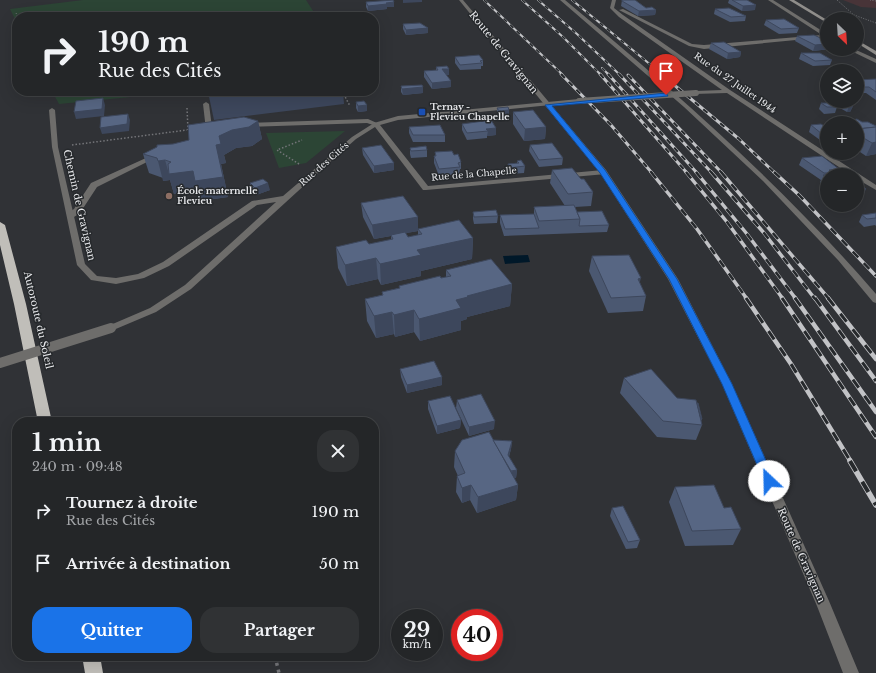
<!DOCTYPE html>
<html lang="fr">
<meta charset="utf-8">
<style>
:root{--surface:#242628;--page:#303234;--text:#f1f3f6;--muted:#a3a5a8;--line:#414345;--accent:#1a73e8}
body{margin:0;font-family:"Libre Baskerville",serif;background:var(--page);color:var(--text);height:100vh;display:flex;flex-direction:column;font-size:15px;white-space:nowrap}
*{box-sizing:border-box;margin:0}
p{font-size:13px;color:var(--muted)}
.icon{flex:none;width:22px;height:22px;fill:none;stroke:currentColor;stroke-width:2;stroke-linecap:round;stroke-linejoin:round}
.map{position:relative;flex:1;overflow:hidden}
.side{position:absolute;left:12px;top:417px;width:367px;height:244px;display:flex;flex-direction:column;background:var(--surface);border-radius:16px;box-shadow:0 4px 16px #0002,0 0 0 1px var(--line)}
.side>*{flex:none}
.guide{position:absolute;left:12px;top:12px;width:367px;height:84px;border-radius:16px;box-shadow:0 4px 16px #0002,0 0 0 1px var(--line);background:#242628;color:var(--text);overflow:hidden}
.needle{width:26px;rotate:155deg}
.tools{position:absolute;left:820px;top:12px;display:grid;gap:8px}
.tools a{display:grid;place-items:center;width:44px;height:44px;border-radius:50%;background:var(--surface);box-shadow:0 4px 16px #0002,0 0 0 1px var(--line);font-size:20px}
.speed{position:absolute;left:391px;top:609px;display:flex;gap:8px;font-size:20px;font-weight:700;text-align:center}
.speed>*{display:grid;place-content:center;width:52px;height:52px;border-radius:50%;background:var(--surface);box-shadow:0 4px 16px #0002,0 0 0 1px var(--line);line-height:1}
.speed small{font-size:10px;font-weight:400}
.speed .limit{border:6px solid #d22;background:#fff;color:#111}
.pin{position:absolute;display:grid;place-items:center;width:34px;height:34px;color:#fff;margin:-41px -17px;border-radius:50% 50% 50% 0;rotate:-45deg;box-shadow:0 0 4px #0007}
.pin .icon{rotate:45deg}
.me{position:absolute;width:44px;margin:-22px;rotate:336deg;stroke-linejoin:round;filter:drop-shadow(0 0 3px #0008)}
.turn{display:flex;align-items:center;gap:14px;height:84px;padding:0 20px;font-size:18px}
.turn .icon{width:52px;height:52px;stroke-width:2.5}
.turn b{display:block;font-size:28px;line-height:34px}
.round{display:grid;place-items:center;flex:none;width:42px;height:42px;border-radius:16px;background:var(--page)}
.head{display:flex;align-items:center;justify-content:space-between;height:68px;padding:0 20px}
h1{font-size:24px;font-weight:800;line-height:30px}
.primary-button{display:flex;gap:8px;margin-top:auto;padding:8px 20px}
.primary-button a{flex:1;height:46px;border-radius:16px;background:var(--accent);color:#fff;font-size:16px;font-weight:800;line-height:46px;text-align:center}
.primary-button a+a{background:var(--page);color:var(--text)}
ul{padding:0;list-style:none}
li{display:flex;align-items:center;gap:12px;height:52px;padding:0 20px}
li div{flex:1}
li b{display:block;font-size:15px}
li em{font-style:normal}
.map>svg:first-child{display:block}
</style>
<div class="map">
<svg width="876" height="673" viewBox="0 0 876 673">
<rect width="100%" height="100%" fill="#303236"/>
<path fill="#483438" d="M 843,0 L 876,0 L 876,8 L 861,7 Z"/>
<g fill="#2c4535">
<path d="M 83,0 L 306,0 L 317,17 L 17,17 L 17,23 L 10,9 Z"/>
<path d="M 52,91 L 192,91 L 59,104 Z"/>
<path d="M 345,131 L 306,163 L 279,168 L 266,133 Z"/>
</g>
<path fill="#001829" d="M 528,255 L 530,262 L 505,264 L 503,256 Z"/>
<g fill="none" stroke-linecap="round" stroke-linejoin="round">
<g stroke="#747579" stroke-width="1" stroke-dasharray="1 1.5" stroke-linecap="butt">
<path d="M 837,0 L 854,15 L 876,23"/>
<path d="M 870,0 L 876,1"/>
<path d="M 16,13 L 18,17"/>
</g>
<g stroke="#747579" stroke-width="1.5" stroke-dasharray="1.5 2" stroke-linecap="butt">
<path d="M 51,91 L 51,97"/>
<path d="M 342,91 L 350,106"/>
<path d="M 187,108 L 188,130"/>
<path d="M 72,145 L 187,130"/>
<path d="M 299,164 L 277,150 L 302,140"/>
</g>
<path stroke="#747579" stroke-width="3.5" stroke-dasharray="3 4" stroke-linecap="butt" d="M 275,656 L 279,673"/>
<g fill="#6e6d6b" fill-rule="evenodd">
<path d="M 560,0 L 565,0 C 676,92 782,185 876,294 L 876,303 L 873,302 L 838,260 L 763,181 L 684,107 Z"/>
<path d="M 206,102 L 209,104 L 212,128 L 215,129 L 215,131 L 209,132 L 206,130 L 203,104 Z"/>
<path d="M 368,119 L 379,124 L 376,126 L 367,123 L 247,127 L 244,125 L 247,123 Z"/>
<path d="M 157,153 L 160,155 L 159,156 L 97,187 L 80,213 L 74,217 L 68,217 L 68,213 L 74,209 L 91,183 Z"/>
</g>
<g fill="#6e6d6b" fill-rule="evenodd">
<path d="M 612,0 L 616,0 L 614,8 L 623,15 L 730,90 L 876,185 L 876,190 L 857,179 L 857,175 L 851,175 L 727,93 L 694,94 L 693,93 L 696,91 L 722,90 L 619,17 L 610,8 Z"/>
<path d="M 768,0 L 773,0 L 827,34 L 827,37 L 704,49 L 689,46 L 619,10 L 623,9 L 692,44 L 704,45 L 822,35 Z"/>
<path d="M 847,49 L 854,49 L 876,59 L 876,63 Z"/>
<path d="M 579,99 L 582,101 L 581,102 L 398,120 L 380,125 L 428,186 L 603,170 L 607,172 L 606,174 L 426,190 L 423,190 L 375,127 L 356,139 L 320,171 L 191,289 L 156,312 L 111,331 L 108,330 L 106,328 L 108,326 L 150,308 L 185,285 L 276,202 L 257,205 L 169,266 L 144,278 L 116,284 L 91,280 L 77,265 L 52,147 L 49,110 L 52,108 L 55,110 L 58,147 L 85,264 L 97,276 L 116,278 L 138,274 L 163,262 L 252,201 L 283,196 L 352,137 L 374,123 L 398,116 Z"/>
</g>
<path fill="#6e6d6b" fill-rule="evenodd" d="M 459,0 L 463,0 L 606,170 L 678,279 L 732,384 L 829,601 L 859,673 L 843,673 L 817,606 L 722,384 L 668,279 L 600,173 Z"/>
<g fill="#908e8b" fill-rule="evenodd">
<path d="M 789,0 L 794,0 L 827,20 L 827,23 Z"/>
<path d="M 857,40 L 876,51 L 876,55 L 857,43 Z"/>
</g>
<g fill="#c0beb9" fill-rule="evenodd">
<path d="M 0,222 L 5,225 L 26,304 L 52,422 L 38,422 L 14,304 L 0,245 Z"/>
<path d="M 82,656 L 100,656 L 103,673 L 85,673 Z"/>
</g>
<g stroke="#c2c3c6" stroke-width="2">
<g id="rail-far4">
<path d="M 484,0 L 563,75"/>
<path d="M 522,0 L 563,37 L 601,75"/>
<path d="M 538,0 L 577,34 L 620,75"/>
<path d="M 572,0 L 663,75"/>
<path d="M 602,68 L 609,75"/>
</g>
</g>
<g stroke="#c2c3c6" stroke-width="3">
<g id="rail-far3">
<path d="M 561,74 L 611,125 L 652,173"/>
<path d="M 600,74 L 687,173"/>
<path d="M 608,74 L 697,173"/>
<path d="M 619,74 L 712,173"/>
<path d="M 661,74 L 739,139 L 775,173"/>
<path d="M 628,75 L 722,173"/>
</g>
</g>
<g stroke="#c2c3c6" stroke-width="3.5">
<g id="rail-far2">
<path d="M 651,172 L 697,229 L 747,299"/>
<path d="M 686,172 L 727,222 L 783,299"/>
<path d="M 696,172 L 747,234 L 796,299"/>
<path d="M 711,172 L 764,233 L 815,299"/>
<path d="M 721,172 L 829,299"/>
<path d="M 774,172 L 799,195 L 876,276"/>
</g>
</g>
<g stroke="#c2c3c6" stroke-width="4.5">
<g id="rail-far1">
<path d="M 746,298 L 791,364 L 851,462"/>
<path d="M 782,298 L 876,437"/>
<path d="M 795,298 L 876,412"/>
<path d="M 815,298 L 876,381"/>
<path d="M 828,298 L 876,359"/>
</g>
</g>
<g stroke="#c2c3c6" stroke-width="5.5">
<path id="rail" d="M 850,461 L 876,505"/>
</g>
<use href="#rail-far4" stroke="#26292c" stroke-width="1.5" stroke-dasharray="4.5" stroke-linecap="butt"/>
<use href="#rail-far3" stroke="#26292c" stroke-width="2" stroke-dasharray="5.5" stroke-linecap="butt"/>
<use href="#rail-far2" stroke="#26292c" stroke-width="2.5" stroke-dasharray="8" stroke-linecap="butt"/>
<use href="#rail-far1" stroke="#26292c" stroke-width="3" stroke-dasharray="10" stroke-linecap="butt"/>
<use href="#rail" stroke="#26292c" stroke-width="4" stroke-dasharray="12" stroke-linecap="butt"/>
<path stroke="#6e6d6b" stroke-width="6" d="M 579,101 L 696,93"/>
<path stroke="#6e6d6b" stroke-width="10" d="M 0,363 L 111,328"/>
</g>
<g fill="#4b5871" fill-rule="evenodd">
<path d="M 622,0 L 635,0 L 646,8 L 656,10 L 655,15 L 638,16 L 621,6 Z"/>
<path d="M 729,0 L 747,0 L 755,10 L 742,11 L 728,3 Z"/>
<path d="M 366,2 L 394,2 L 394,7 L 387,7 L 387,9 L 368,11 L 366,7 Z"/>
<path d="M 715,9 L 746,16 L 745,21 L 730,22 L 714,14 Z"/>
<path d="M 766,20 L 799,28 L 797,33 L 779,34 L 764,25 Z"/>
<path d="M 403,24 L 428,33 L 406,35 L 403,29 Z"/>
<path d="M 797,36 L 827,49 L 830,49 L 813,51 L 795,41 Z"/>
<path d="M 711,43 L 741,52 L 740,57 L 727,59 L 709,49 Z"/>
<path d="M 801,53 L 832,60 L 830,65 L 813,66 L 799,59 Z"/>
<path d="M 455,57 L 483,60 L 483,66 L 481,66 L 481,69 L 460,70 L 455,63 Z"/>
<path d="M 436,67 L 449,75 L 446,75 L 451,87 L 432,89 L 424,77 L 424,71 L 436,70 Z"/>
<path d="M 876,79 L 876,100 L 866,93 L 858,93 L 857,92 L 857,80 Z"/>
<path d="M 401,86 L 423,87 L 423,93 L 403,95 L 401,92 Z"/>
<path d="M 356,102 L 367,105 L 367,111 L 358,112 L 356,108 Z"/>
<path d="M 842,102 L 853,106 L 850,112 L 847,112 L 840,108 Z"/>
<path d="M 821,103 L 837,107 L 835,113 L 824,114 L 819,109 Z"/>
<path d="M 497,108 L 509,116 L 498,117 L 497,114 Z"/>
<path d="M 513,112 L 546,127 L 545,139 L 524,141 L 513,124 Z"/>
<path d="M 258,121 L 262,139 L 252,146 L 236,148 L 224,155 L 226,163 L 221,164 L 228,197 L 200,201 L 197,191 L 174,194 L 170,180 L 163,181 L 163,178 L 149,173 L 143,154 Z"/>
<path d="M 844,122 L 868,122 L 876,154 L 866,156 L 857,150 L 857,123 L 843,123 Z"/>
<path d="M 462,124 L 496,128 L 496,135 L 487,136 L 487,138 L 467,140 L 462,130 Z"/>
<path d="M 811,125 L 827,128 L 820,140 L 809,132 Z"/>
<path d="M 409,127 L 445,135 L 445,142 L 413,142 L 409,133 Z"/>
<path d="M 530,145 L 563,158 L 562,165 L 539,167 L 529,151 Z"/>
<path d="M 362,148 L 394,163 L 394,170 L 374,173 L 363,155 Z"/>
<path d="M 410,148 L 427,150 L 427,157 L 411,158 L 410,154 Z"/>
<path d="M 435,152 L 454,155 L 461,162 L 461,169 L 460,169 L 459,174 L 439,176 L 434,163 L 434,156 L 435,156 Z"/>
<path d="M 802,158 L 839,169 L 837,174 L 827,175 L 827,192 L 822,187 L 823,185 L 820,182 L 821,180 L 799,165 Z"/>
<path d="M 517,161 L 525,166 L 524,173 L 509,174 L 507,171 L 508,164 L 517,163 Z"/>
<path d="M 552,170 L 581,179 L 593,192 L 591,206 L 575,207 L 577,212 L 609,225 L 607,232 L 504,236 L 500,223 L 500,215 L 534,214 L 534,207 L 565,206 L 550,183 Z"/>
<path d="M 250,183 L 270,190 L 256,195 L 251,190 Z"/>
<path d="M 361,203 L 418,217 L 418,229 L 473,238 L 472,259 L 421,271 L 421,276 L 381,285 L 378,279 L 347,286 L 338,268 L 336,247 L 369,244 L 391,240 L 391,236 L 374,239 L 363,217 ZM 418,231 L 418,235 L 408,237 L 406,233 Z"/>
<path d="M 473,212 L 498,216 L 497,223 L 474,224 L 473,219 Z"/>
<path d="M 876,213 L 876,226 L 875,225 L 864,227 L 859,222 L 862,215 Z"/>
<path d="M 592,256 L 646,296 L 643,311 L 608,313 L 589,271 Z"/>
<path d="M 446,270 L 512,284 L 510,306 L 467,317 L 467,319 L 461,321 L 461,330 L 420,341 L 414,332 L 395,337 L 394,334 L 376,338 L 367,321 L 365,299 L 382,295 L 382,292 L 399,288 L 399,286 L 446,277 Z"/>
<path d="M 400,369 L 442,377 L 442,385 L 407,393 L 401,377 Z"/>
<path d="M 624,378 L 702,419 L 701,421 L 702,425 L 696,440 L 657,437 L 620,393 Z"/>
<path d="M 457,400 L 494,429 L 469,436 L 456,408 Z"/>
<path d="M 428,401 L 461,420 L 460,428 L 437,434 L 428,409 Z"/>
<path d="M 493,440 L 512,441 L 511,449 L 509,457 L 517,470 L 516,478 L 514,478 L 518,485 L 516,500 L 477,513 L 470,500 L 462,503 L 456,492 L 457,476 L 458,476 L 454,467 L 455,451 Z"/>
<path d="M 675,487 L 724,508 L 741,529 L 733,545 L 685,546 L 669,502 Z"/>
<path d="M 612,508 L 640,540 L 637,548 L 626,549 L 610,516 Z"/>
</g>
<g fill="#3d475c">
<path d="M 403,0 L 422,0 L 422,2 L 403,3 Z"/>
<path d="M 394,2 L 394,7 L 387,7 L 387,9 L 368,11 L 368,6 L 386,3 Z"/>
<path d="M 756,5 L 755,10 L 742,11 L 743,6 Z"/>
<path d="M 656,10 L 655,15 L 638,16 L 639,11 Z"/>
<path d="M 428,28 L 428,33 L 406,35 L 406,30 Z"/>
<path d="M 827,44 L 827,49 L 830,49 L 813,51 L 815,45 Z"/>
<path d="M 741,52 L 740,57 L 727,59 L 728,53 Z"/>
<rect x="442" y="69" width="7" height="6"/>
<path d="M 451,81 L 451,87 L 432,89 L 432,83 Z"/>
<path d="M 423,87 L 423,93 L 403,95 L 402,89 Z"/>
<path d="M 209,91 L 343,91 L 344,104 L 214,120 L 208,92 Z"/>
<path d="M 103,98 L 105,105 L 104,116 L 76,119 L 74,112 Z"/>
<path d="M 367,105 L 367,111 L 358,112 L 358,106 Z"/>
<path d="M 849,106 L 853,106 L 850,112 L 847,112 Z"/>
<path d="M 509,110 L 509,116 L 498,117 L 499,111 Z"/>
<path d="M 128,114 L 130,120 L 129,131 L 102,134 L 100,128 Z"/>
<path d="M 258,121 L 262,139 L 252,146 L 236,148 L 224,155 L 226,163 L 221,164 L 228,197 L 200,201 L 197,191 L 174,194 L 170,180 L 163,181 L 158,161 L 165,160 L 169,174 L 216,145 L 219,136 L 232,130 Z"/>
<path d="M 546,127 L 545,139 L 524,141 L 525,129 Z"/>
<path d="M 496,128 L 496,135 L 487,136 L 488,131 L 486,129 Z"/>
<path d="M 827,133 L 827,139 L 820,140 L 822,134 Z"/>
<path d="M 876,142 L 876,154 L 866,156 L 872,143 Z"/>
<path d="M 394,163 L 394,170 L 374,173 L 374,166 Z"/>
<path d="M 268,183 L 270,190 L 256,195 L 255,188 Z"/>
<path d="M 866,189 L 863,196 L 857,197 L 857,190 Z"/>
<path d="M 418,217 L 418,231 L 374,239 L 372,225 Z"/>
<path d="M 473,238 L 472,259 L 421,271 L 421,276 L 381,285 L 380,264 L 417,250 Z"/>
<path d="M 376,258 L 378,279 L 347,286 L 345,265 Z"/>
<path d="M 641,278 L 637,293 L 638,279 Z"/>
<path d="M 512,284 L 510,306 L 467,317 L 467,319 L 461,321 L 461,330 L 420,341 L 419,319 L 456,300 L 467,296 Z"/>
<path d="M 414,310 L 414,332 L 395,337 L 394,315 Z"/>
<path d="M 392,312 L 394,334 L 376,338 L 374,316 Z"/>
<path d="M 442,377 L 442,385 L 407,393 L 407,385 Z"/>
<path d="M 461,420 L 460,428 L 437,434 L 437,426 Z"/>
<path d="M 495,421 L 494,429 L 469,436 L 469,427 Z"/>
<path d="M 512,441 L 511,449 L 507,463 L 508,455 Z"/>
<path d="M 517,470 L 516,478 L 505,481 L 506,473 Z"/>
<path d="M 471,485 L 470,500 L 462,503 L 462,488 Z"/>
<path d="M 518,485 L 516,500 L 477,513 L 478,497 Z"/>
</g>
<g fill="#576683" stroke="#3d475c">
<path d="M 393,0 L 394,2 L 386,3 L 387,4 L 368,6 L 366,2 Z"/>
<path d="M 622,0 L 635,0 L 646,8 L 652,7 L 656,10 L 639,11 L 622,1 Z"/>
<path d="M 732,0 L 747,0 L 756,5 L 743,6 Z"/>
<path d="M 729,8 L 746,16 L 731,17 L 715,9 Z"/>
<path d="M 784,19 L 799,28 L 781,29 L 766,20 Z"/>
<path d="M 420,23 L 428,28 L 406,30 L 403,24 Z"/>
<path d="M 814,35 L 827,41 L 827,44 L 815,45 L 797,36 Z"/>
<path d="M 724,42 L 741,52 L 728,53 L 711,43 Z"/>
<path d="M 801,53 L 820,53 L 832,60 L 815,61 Z"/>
<path d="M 479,55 L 483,60 L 480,61 L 482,63 L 460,65 L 455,57 Z"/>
<path d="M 447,66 L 449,69 L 442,69 L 451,81 L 432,83 L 424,71 L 438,70 L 436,67 Z"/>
<path d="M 876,79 L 876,92 L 869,87 L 860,87 L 857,85 L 857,80 Z"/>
<path d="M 422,85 L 423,87 L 402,89 L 401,86 Z"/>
<path d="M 103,98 L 102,109 L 74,112 L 76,101 Z"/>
<path d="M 364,101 L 367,105 L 358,106 L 356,102 Z"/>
<path d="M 842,102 L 846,102 L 853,106 L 849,106 Z"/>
<path d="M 821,103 L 831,103 L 837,107 L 827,107 Z"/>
<path d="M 508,107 L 509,110 L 499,111 L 497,108 Z"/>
<path d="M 533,110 L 546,127 L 525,129 L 513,112 Z"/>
<path d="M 128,114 L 127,124 L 100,128 L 101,117 Z"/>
<path d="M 244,117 L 258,121 L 249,127 L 232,130 L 219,136 L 221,144 L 216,145 L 223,177 L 195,181 L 193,171 L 169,174 L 168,164 L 171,162 L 165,160 L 158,161 L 157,158 L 143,154 L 157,147 L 157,145 L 173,144 L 189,140 L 188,125 Z"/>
<path d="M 857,119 L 862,122 L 868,122 L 876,126 L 876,127 L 858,129 L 857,129 L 857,123 L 846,123 L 844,122 Z"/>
<path d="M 491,120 L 496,128 L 486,129 L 488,131 L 467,133 L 462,124 Z"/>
<path d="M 821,124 L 827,128 L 827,133 L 822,134 L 811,125 Z"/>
<path d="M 440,125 L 445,135 L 413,135 L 409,127 Z"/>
<path d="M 876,127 L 876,142 L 872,143 L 857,134 L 857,129 Z"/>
<path d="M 552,143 L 563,158 L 539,160 L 530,145 Z"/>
<path d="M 381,145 L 394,163 L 374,166 L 362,148 Z"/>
<path d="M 426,146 L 427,150 L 411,151 L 410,148 Z"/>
<path d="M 452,151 L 454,155 L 458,154 L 461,162 L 458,163 L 460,167 L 439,169 L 434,156 L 436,156 L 435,152 Z"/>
<path d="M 822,156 L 839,169 L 829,170 L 832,173 L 824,173 L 802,158 Z"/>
<path d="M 521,160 L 525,166 L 509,168 L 508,164 L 519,163 L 517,161 Z"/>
<path d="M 572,168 L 581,179 L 584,179 L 593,192 L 568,194 L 552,170 Z"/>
<path d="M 847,173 L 849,175 L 827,175 L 827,179 L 823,175 Z"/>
<path d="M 263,179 L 268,183 L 255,188 L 250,183 Z"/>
<path d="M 857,181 L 866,189 L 857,190 Z"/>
<path d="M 403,196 L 418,217 L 372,225 L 361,203 Z"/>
<path d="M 574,205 L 580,219 L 539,221 L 534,207 Z"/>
<path d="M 496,210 L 498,216 L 474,217 L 473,212 Z"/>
<path d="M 602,211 L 609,225 L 579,226 L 580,219 L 577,212 Z"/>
<path d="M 876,213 L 876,218 L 867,219 L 862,215 Z"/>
<path d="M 534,214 L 539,228 L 505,229 L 500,215 Z"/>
<path d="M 459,220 L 473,238 L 417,250 L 421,255 L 380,264 L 376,258 L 345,265 L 336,247 L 366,240 L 369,244 L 393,239 L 391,235 L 405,232 L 408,237 L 422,234 L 418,229 Z"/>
<path d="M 629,255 L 641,278 L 638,279 L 646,296 L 611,298 L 592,256 Z"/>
<path d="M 491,259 L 512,284 L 467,296 L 468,297 L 456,300 L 461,308 L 419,319 L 414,310 L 394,315 L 392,312 L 374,316 L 365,299 L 383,295 L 382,292 L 400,288 L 399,286 L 440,276 L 441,278 L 451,276 L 446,270 Z"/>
<path d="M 434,361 L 442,377 L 407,385 L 400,369 Z"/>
<path d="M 651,369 L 677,398 L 696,400 L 702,425 L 663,421 L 624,378 Z"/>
<path d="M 481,394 L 495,421 L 469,427 L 457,400 Z"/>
<path d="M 450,396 L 461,420 L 437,426 L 428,401 Z"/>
<path d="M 697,403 L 698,403 L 702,419 L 701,419 Z"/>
<path d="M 489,432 L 518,485 L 478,497 L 471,485 L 462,488 L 457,476 L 465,473 L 455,451 L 462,440 Z"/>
<path d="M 493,440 L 512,441 L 508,455 L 517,470 L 511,471 Z"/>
<path d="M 714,485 L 724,508 L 731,507 L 741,529 L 692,531 L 675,487 Z"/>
<path d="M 623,506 L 640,540 L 628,542 L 612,508 Z"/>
</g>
<path fill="#1a73e8" stroke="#114b97" d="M 666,93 L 668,96 L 552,106 L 605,170 L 677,279 L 732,384 L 775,481 L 773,484 L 765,484 L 764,481 L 722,384 L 669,279 L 600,173 L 545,105 Z"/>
<rect fill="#1a4fb4" stroke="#26292c" stroke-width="1.5" x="418" y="108" width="8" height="8" rx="2"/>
<circle fill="#8d6e63" stroke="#26292c" stroke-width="1.5" cx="169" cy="196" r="4"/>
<g text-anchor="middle" stroke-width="3" stroke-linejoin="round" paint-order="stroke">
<g font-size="9" fill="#e6e7ea" stroke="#26292c">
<text transform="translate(735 83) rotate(35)" y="3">Rue du 27 Juillet 1944</text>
<text transform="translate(324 164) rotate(-41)" y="3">Rue des Cités</text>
<text transform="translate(474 174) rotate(-5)" y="3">Rue de la Chapelle</text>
</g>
<g font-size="9" font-weight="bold" fill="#e6e7ea" stroke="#26292c" text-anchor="start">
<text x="430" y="110">Ternay -<tspan x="430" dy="10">Flevieu Chapelle</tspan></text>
<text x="177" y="194">École maternelle<tspan x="177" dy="10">Flevieu</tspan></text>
</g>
<g font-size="10" fill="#e6e7ea" stroke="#26292c">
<text transform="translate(504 52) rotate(51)" y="4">Route de Gravignan</text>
<text transform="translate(80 205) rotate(77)" y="4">Chemin de Gravignan</text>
<text transform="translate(39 320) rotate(77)" y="4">Autoroute du Soleil</text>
<text transform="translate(802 555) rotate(66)" y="4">Route de Gravignan</text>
</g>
</g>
</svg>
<div class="tools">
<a><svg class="needle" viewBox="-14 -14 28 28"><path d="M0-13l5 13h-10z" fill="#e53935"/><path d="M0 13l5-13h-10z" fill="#a3a5a8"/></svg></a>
<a><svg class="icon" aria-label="layers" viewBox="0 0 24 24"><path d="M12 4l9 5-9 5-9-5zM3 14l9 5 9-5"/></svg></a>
<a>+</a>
<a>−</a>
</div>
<div class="speed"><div>29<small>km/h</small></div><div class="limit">40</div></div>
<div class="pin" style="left:666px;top:95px;background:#d93025"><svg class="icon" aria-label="arrive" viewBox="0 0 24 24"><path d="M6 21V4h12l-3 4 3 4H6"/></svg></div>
<svg class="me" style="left:769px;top:481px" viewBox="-20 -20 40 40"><circle r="19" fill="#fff"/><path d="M0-13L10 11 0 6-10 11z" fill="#1a73e8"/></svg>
<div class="guide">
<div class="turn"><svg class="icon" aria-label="right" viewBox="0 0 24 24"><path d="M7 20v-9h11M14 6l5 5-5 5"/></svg><div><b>190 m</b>Rue des Cités</div></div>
</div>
<section class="side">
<div class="head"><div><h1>1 min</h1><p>240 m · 09:48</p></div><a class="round"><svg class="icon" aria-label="close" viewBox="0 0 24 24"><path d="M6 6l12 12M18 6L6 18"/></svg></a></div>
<ul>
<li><svg class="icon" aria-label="right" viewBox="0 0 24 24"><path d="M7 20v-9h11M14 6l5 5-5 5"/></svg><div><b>Tournez à droite</b><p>Rue des Cités</p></div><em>190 m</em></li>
<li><svg class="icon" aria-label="arrive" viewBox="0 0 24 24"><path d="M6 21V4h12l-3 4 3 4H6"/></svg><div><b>Arrivée à destination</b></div><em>50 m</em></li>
</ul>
<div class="primary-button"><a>Quitter</a><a>Partager</a></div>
</section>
</div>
